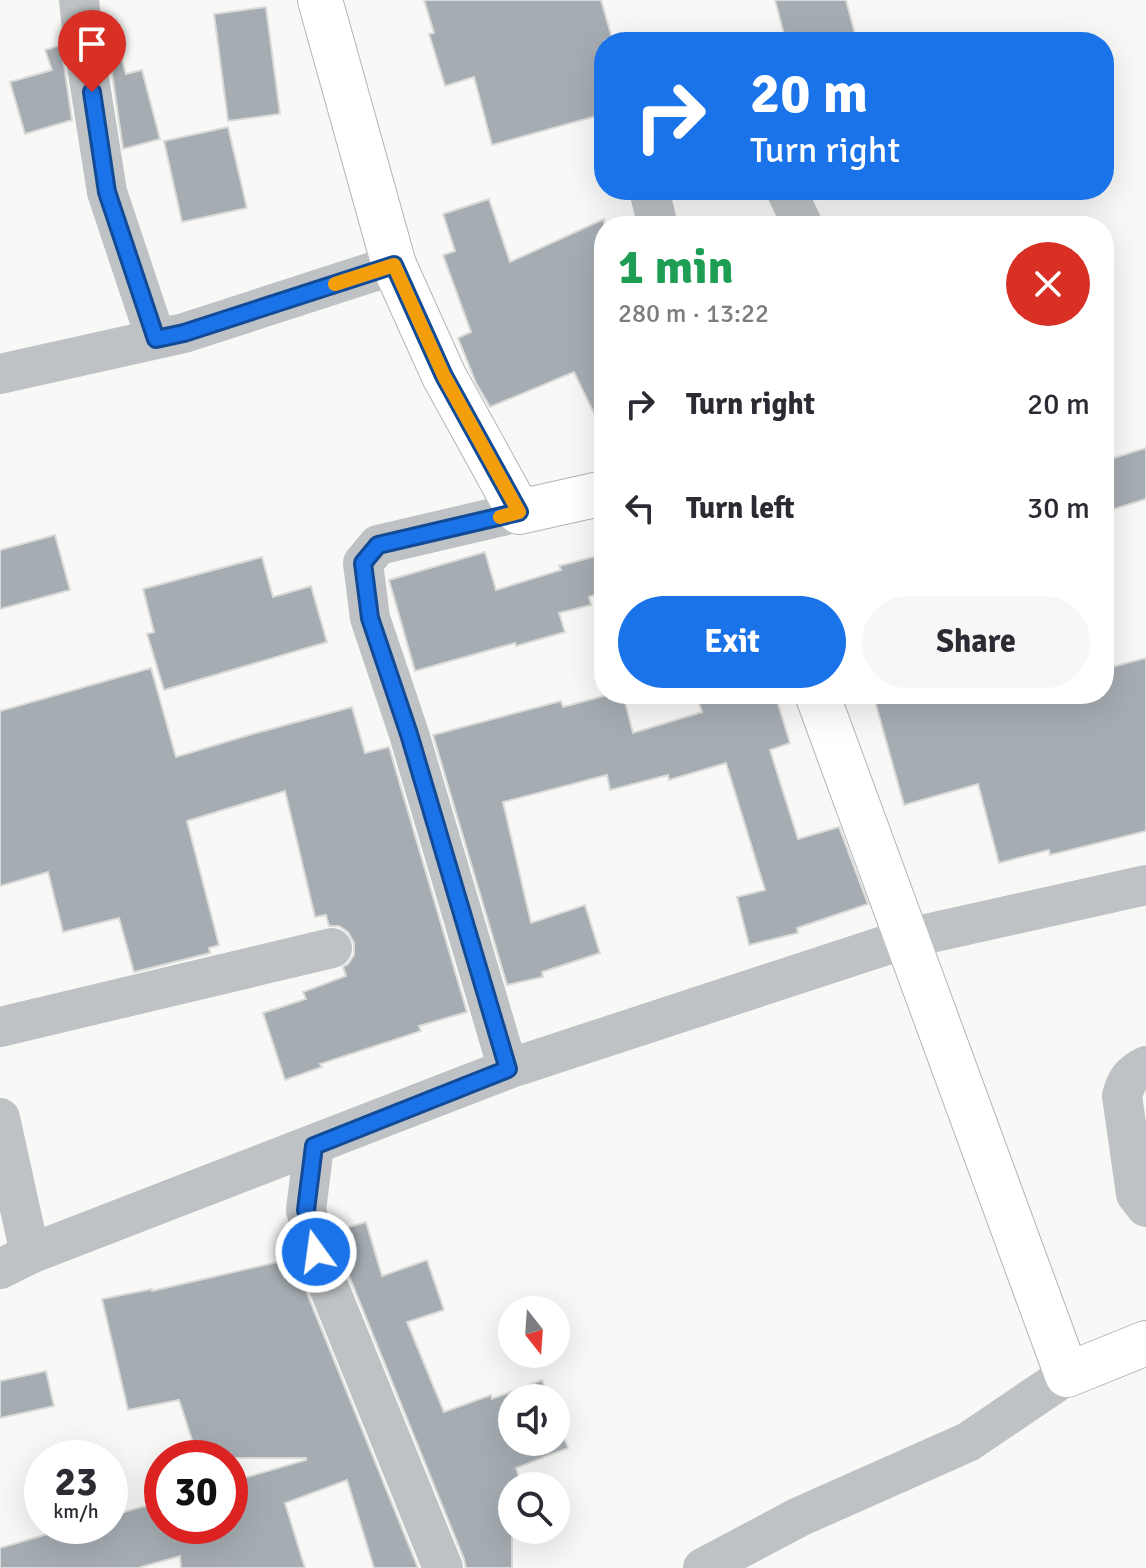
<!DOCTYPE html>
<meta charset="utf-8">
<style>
:root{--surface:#fff;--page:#f7f7f7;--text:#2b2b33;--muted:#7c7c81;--accent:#1a73e8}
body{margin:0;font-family:Signika,sans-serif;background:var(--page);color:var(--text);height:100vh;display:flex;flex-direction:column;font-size:30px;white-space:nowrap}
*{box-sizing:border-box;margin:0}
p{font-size:26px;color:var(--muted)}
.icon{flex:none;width:44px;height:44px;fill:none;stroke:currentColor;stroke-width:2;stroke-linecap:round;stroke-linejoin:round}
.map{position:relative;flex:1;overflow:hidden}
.details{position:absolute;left:594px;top:216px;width:520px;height:488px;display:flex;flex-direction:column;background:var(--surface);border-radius:32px;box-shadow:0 8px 32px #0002}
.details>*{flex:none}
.top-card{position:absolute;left:594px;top:32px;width:520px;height:168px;border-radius:32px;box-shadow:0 8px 32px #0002;background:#1a73e8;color:#fff;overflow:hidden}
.needle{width:52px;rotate:163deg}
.fabs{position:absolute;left:498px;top:1296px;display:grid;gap:16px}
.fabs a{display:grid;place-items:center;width:72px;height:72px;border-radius:50%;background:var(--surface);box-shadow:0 8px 32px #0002;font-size:40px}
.speed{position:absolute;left:24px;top:1440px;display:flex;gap:16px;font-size:40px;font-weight:700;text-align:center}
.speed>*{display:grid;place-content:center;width:104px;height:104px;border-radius:50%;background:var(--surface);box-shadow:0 8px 32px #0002;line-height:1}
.speed small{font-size:20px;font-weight:400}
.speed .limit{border:12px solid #d22;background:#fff;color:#111}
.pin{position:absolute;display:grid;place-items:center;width:68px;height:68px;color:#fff;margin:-82px -34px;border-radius:50% 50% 50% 0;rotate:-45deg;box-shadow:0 0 8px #0007}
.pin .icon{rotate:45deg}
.me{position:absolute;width:88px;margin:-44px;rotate:346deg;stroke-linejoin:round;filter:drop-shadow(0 0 6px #0008)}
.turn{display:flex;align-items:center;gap:28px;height:168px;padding:0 24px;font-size:36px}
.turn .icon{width:104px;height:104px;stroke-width:2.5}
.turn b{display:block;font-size:56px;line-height:68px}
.round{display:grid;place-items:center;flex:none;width:84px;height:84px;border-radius:42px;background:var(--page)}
.head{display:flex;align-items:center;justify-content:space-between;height:136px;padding:0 24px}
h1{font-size:48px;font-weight:700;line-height:60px;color:#1e9e55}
.button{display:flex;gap:16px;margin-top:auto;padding:16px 24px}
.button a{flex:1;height:92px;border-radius:48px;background:var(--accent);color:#fff;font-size:32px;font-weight:700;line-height:92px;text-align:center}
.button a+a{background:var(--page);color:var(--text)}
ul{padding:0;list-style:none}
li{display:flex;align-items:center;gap:24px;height:104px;padding:0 24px}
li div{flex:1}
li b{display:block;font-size:30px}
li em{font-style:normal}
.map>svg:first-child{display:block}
</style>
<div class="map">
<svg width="1146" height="1568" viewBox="0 0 1146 1568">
<rect width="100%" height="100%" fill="#f8f8f6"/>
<g fill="#a6adb2" stroke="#dadad8" stroke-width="2">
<path d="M 424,0 L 601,0 L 612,38 L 604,41 L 604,114 L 492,145 L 474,77 L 445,86 L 429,34 L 434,33 Z"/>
<path d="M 775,0 L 846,0 L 857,42 L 786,42 Z"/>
<path d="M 266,7 L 280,114 L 228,121 L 214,14 Z"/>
<path d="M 113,29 L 126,74 L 142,70 L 160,139 L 123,149 L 106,32 Z"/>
<path d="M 61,45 L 72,120 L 25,134 L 10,82 L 52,70 L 45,50 Z"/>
<path d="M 228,127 L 247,208 L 182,222 L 164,141 Z"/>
<path d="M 489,199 L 510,262 L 604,219 L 604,434 L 574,372 L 490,407 L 476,383 L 458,338 L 471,332 L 443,255 L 455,251 L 443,214 Z"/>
<path d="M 1146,448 L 1146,499 L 1104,512 L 1104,461 Z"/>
<path d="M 55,535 L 70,590 L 0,609 L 0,550 Z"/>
<path d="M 485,552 L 496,590 L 561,570 L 559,566 L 604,554 L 604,592 L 589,597 L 591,605 L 559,613 L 565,632 L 516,646 L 515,643 L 415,671 L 389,580 Z"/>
<path d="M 262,557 L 273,597 L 311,586 L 327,642 L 164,690 L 147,634 L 154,632 L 143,589 Z"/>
<path d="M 1146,658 L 1146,831 L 1050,855 L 1049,850 L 999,863 L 978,784 L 904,805 L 873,694 L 1104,694 L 1104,669 Z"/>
<path d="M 151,668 L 176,757 L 249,735 L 352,707 L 365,753 L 389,747 L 467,1012 L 419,1026 L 421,1031 L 320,1064 L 322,1067 L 285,1080 L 263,1013 L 306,999 L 303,992 L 346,976 L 343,967 L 348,964 L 354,955 L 354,943 L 348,932 L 339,926 L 329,926 L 326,915 L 315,917 L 285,791 L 187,821 L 219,945 L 209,948 L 210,953 L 134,972 L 119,918 L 63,932 L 48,872 L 0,886 L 0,711 Z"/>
<path d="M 611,694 L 623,694 L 633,733 L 702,712 L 696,694 L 775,694 L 790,743 L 770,750 L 798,839 L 839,827 L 868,904 L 797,928 L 798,933 L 749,945 L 737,897 L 765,890 L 726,763 L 669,780 L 668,775 L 610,790 L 607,775 L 503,802 L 531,923 L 585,905 L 600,953 L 542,972 L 543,977 L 507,985 L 433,735 L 561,701 L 563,707 Z"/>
<path d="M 366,1222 L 382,1276 L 427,1260 L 444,1310 L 407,1322 L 444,1412 L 491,1395 L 492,1399 L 542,1380 L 549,1398 L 512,1398 L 512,1442 L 556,1442 L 556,1416 L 568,1448 L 516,1468 L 522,1486 L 512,1486 L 512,1568 L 466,1568 L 464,1559 L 343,1261 L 335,1231 Z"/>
<path d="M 295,1258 L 300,1276 L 418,1568 L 374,1568 L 347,1480 L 285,1503 L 305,1568 L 181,1568 L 180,1556 L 138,1568 L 0,1568 L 0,1548 L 75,1526 L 110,1526 L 110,1516 L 162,1501 L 162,1526 L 230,1526 L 230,1482 L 306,1460 L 306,1458 L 198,1458 L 179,1400 L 128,1410 L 102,1299 L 152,1289 L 152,1291 Z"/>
<path d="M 46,1371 L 54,1406 L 0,1418 L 0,1381 Z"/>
</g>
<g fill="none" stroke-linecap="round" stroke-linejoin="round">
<g stroke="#b0b6ba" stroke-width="46">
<g id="secondary">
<path d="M 320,0 L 394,265 L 444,376 L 519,512 L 604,493"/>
<path d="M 817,694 L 1067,1375 L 1146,1343"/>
</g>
</g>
<g stroke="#bec2c5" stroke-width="40">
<path d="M 79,0 L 84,47 L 107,192 L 156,339"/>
<path d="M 649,190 L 658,226"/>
<path d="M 786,190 L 803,226"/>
<path d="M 0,374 L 184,333 L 394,265"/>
<path d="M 0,1027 L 332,948"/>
<path d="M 1146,1066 C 1131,1073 1126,1081 1122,1096 L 1136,1194 L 1146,1207"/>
<path d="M 508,1069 L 409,734 L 370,618 L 363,563 L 378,545 L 519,512"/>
<path d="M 0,1118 L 30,1254"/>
<path d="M 314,1146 L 306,1210 L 321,1268 L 443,1568"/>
<path d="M 0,1269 L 30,1254 L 508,1069 L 908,938 L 1146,885"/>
<path d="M 703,1568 L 799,1517 L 968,1442 L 1067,1375"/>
</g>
<use href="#secondary" stroke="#fff" stroke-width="44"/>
</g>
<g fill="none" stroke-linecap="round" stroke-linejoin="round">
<g stroke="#114b97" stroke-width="20">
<path id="route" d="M 92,92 L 107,192 L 156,339 L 184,333 L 394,265 L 444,376 L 519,512 L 378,545 L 363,563 L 370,618 L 409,734 L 508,1069 L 314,1146 L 306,1210 L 316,1252"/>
</g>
<use href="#route" stroke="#1a73e8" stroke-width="14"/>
<path stroke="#f59e0b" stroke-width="14" d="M 335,284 L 394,265 L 444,376 L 519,512 L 500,517"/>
</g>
</svg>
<div class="fabs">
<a><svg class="needle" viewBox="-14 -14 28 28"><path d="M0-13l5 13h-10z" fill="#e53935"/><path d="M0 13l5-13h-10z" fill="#7c7c81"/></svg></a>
<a><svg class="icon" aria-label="sound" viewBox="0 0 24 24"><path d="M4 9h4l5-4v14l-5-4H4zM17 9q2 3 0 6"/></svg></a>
<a><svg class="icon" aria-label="search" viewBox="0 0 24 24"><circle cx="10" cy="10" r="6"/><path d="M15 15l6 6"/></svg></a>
</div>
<div class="speed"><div>23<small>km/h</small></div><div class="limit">30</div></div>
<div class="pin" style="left:92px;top:92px;background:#d93025"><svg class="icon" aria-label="arrive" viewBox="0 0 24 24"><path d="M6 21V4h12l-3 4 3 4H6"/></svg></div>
<svg class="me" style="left:316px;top:1252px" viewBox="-20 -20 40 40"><circle r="17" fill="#1a73e8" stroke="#fff" stroke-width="3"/><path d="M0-11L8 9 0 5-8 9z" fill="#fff"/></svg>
<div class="top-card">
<div class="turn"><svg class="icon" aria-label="right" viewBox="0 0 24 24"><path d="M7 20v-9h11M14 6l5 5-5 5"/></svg><div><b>20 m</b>Turn right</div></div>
</div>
<section class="details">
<div class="head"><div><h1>1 min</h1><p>280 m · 13:22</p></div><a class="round" style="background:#d93025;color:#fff"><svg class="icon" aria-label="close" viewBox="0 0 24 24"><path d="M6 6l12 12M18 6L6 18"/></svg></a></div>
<ul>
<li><svg class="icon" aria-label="right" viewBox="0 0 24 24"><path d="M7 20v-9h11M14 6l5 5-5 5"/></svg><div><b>Turn right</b></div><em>20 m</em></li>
<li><svg class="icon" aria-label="left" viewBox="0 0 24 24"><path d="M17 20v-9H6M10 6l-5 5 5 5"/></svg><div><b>Turn left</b></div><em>30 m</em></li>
</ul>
<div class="button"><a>Exit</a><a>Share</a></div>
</section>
</div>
